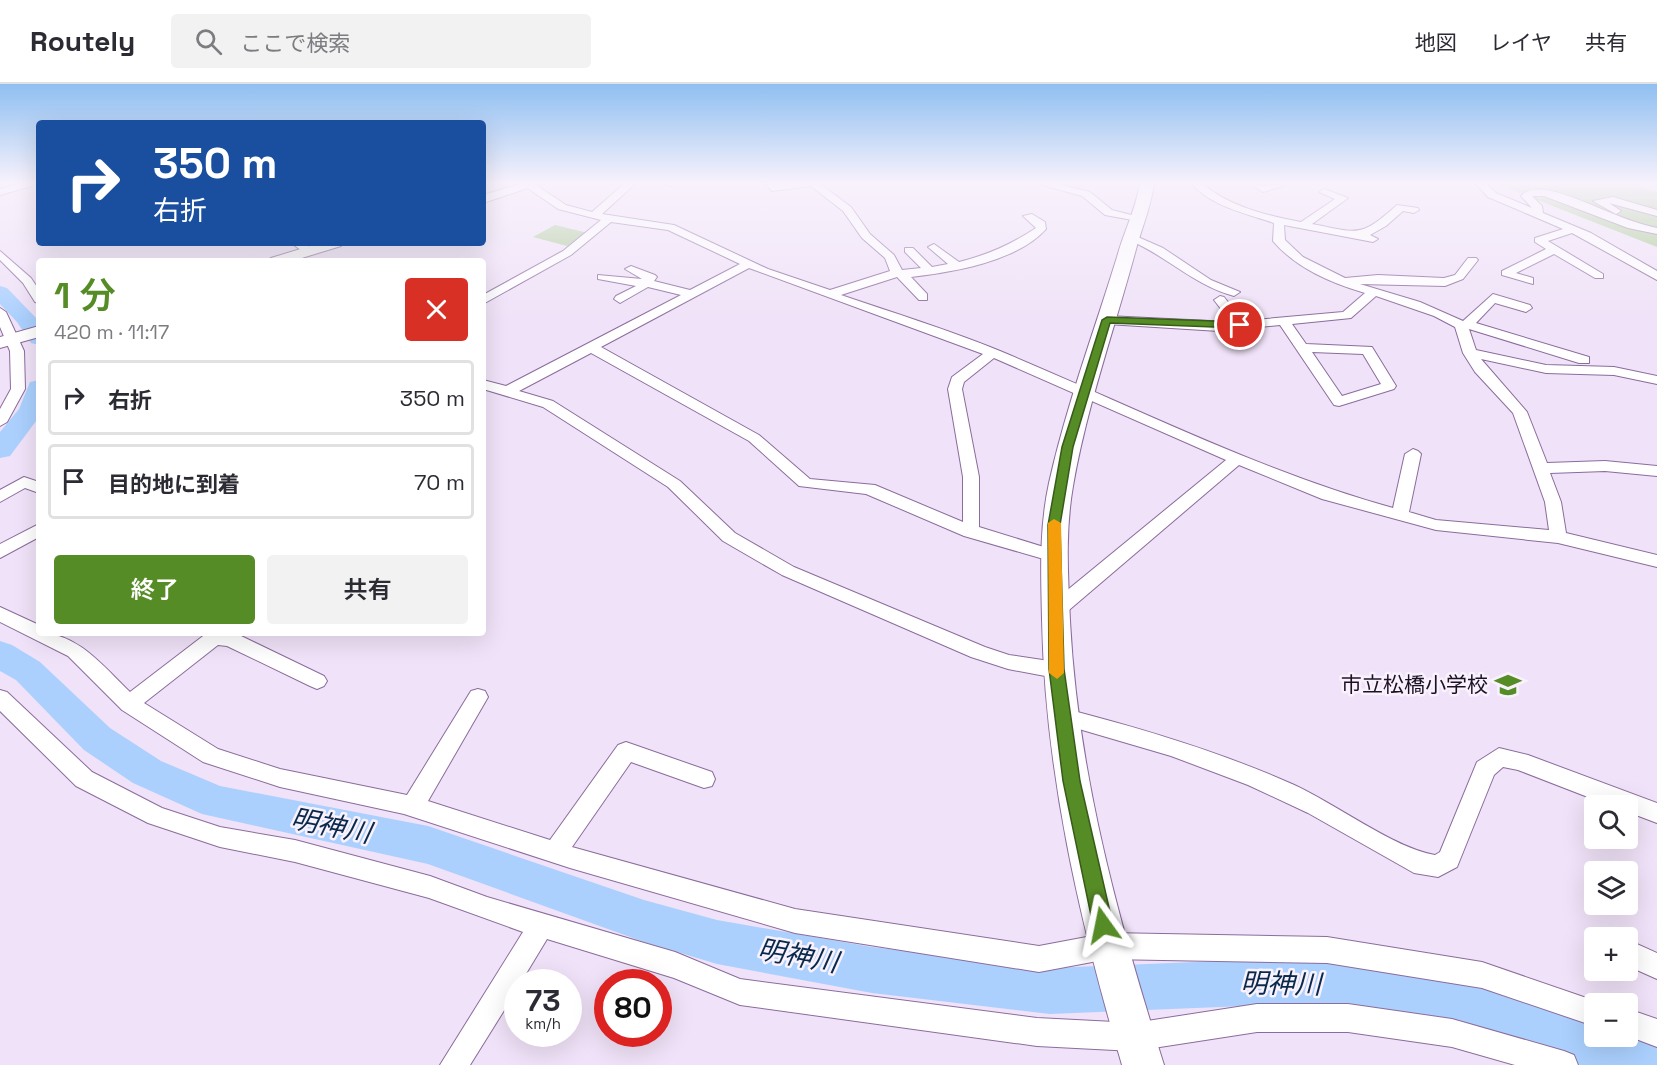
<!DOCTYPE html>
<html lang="ja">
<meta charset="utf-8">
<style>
:root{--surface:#fff;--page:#f2f2f3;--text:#2b2b33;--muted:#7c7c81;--line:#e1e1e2;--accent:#568c26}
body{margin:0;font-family:"Space Grotesk","Noto Sans JP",sans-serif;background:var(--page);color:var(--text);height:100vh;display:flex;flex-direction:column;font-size:22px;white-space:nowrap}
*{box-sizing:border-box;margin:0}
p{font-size:20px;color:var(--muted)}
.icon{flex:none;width:33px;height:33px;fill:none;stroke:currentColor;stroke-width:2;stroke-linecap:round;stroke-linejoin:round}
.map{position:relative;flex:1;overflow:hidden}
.sheet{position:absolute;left:36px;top:174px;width:450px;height:378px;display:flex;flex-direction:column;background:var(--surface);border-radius:6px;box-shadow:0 6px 24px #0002}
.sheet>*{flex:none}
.guide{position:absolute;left:36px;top:36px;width:450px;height:126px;border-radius:6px;box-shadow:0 6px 24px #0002;background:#1a4fa0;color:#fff;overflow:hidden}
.buttons{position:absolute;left:1584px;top:711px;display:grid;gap:12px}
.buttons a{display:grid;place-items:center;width:54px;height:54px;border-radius:6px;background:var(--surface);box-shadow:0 6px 24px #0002;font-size:30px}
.speed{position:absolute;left:504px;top:885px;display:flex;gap:12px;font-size:30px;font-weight:700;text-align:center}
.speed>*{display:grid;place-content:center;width:78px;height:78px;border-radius:50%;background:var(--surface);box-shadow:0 6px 24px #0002;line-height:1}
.speed small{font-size:15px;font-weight:400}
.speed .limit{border:9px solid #d22;background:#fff;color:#111}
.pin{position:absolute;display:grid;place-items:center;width:51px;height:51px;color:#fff;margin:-26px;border:3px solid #fff;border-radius:50%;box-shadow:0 2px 6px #0007}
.me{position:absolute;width:66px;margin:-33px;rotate:348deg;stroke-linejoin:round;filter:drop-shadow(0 0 4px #0008)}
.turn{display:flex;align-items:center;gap:21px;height:126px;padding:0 18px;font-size:27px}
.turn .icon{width:78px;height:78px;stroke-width:2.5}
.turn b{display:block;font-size:42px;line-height:51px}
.round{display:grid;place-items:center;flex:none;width:63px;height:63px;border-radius:6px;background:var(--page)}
.summary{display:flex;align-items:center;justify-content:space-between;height:102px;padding:0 18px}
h1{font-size:36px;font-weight:600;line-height:45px;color:var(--accent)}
.primary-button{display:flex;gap:12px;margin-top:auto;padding:12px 18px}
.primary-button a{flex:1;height:69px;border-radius:6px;background:var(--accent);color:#fff;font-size:24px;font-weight:600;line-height:69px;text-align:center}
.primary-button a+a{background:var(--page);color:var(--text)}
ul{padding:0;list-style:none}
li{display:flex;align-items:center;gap:18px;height:75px;margin:0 12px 9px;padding:0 6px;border:3px solid var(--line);border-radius:6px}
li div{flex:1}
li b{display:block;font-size:22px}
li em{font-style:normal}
header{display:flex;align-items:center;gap:36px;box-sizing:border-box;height:84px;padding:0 30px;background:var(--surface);border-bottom:2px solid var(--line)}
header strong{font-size:28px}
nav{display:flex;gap:33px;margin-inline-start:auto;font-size:21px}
.search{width:420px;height:54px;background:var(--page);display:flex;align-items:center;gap:15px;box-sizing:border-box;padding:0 21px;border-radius:6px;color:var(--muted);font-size:22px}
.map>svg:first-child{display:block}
</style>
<header>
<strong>Routely</strong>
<div class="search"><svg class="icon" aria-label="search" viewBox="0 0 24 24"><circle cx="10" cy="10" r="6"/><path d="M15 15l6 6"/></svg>ここで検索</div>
<nav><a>地図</a><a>レイヤ</a><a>共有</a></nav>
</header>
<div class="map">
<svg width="1657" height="981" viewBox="0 0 1657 981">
<rect width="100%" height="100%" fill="#f0e2f8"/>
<path fill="#a9c994" d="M 555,141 L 588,149 L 567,162 L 533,153 Z"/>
<path fill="#a2c88a" d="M 1494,99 L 1630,99 L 1657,108 L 1657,163 Z"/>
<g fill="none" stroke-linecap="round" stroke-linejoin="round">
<path stroke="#abd0fe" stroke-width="3" d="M 1075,99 L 1081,106"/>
<g fill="#abd0fe" fill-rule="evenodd">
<path d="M 0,202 L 7,204 L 39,237 L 39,261 L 31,259 L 17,238 L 0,220 Z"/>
<path d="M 39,296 L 39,333 L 10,372 L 0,374 L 0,348 L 19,325 L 30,298 Z"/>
<path d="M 0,557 L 12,561 L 40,578 L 110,644 L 161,677 L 220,702 L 428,742 L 644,816 L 717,836 L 872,863 L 1050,884 L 1269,875 L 1371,881 L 1449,893 L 1523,913 L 1594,937 L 1594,952 L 1628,952 L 1628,948 L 1657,959 L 1657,981 L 1580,981 L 1523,961 L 1449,941 L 1371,927 L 1269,921 L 1050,930 L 872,909 L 717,880 L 644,858 L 428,780 L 202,730 L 133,699 L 84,666 L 16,596 L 0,587 Z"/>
</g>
<g stroke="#8b6c9c" stroke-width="2">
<g id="minor">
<path d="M 23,99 L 39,100 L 0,111 L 0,105 Z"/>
<path d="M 525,99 L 533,99 L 566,121 L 592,128 L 625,99 L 636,99 L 602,130 L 674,141 L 768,185 L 830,206 L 890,187 L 885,174 L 862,154 L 843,127 L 811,102 L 772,107 L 765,99 L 819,99 L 851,123 L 870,150 L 894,171 L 902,186 L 921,184 L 905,168 L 905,164 L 913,164 L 932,183 L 948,180 L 928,163 L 934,160 L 959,178 C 987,171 1012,160 1036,144 L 1023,132 L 1032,130 L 1045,138 L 1046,145 C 1016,178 953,188 911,193 L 927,210 L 927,216 L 919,216 L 897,193 L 841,211 C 894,229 949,246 1000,267 C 1130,321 1257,386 1393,424 L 1405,370 L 1413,365 L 1418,367 L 1421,370 L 1409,428 L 1436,436 L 1549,446 L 1545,418 L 1513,329 L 1475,288 L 1463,269 L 1455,243 L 1434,232 L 1376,212 L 1351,234 L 1292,240 L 1306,260 L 1372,263 L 1396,302 L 1394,305 L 1339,322 L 1334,321 L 1280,241 L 1219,247 L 1107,240 L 1101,236 L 1107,232 L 1231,238 L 1214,216 L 1220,212 L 1224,213 L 1243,237 L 1343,228 L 1365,209 C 1332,199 1297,185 1273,157 L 1274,139 C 1245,129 1212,123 1191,99 L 1202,99 C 1227,122 1268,132 1301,138 L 1335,115 L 1319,108 L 1324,105 L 1348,114 L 1312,140 C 1359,149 1360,154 1397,121 L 1418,124 L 1419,126 L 1414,129 L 1403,127 L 1386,142 L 1370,151 L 1378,155 L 1373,158 L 1284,141 L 1285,156 L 1303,173 L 1345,194 L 1378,191 L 1444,194 L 1455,191 L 1468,174 L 1476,174 L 1478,176 L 1463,195 L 1445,202 L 1360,200 L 1420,218 L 1463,237 L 1493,210 L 1530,221 L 1532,224 L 1526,228 L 1495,219 L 1476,239 L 1589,273 L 1589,279 L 1579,279 L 1469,245 L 1476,266 L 1546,281 L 1614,283 L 1657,292 L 1657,300 L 1614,291 L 1546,289 L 1481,275 L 1527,328 L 1547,379 L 1605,377 L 1657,382 L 1657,392 L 1605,387 L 1550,389 L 1561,418 L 1566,449 L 1657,471 L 1657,483 L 1558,459 L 1436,446 L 1322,415 L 1239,381 L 1062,532 L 1048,532 L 1046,527 L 1048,522 L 1226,376 L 994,274 L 964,298 L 962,305 L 979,393 L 979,443 L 1060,468 L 1063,472 L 1060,476 L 1054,478 L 964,452 L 866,410 L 799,402 L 749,357 L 591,269 L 519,307 L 553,317 L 680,397 L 735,449 L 794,483 L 985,563 L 1009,571 L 1056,578 L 1063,581 L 1066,586 L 1063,591 L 1056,594 L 1008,585 L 971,573 L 782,491 L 723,457 L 668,403 L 543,323 L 483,305 L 483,296 L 506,302 L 681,211 L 648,203 L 620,219 L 614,215 L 616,212 L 636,202 L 598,195 L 598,191 L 642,195 L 625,185 L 631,182 L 655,191 L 657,193 L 654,197 L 690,206 L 740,180 L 668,146 L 611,138 L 571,171 L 483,220 L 483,211 L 563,167 L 601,136 L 558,125 L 526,103 ZM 749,184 L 983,270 L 952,293 L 948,305 L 963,393 L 963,438 L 875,401 L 810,395 L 759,351 L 601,263 ZM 1312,268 L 1363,270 L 1381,300 L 1342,312 Z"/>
<path d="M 660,99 L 676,99 L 671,102 Z"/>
<path d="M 1035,99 L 1053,99 L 1090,108 L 1112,126 L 1143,134 L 1138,137 L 1105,131 L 1082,112 Z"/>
<path d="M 1248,99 L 1264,102 L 1293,99 L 1263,108 Z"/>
<path d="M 1475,99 L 1486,99 L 1496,109 L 1532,124 L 1521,112 C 1527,105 1537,105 1547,106 C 1582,113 1618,136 1657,144 L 1657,150 L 1628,144 L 1544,112 L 1532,112 L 1542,122 L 1543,129 L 1591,149 L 1657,187 L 1657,196 L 1572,149 L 1548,157 L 1603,190 L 1603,194 L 1595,194 L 1554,170 L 1516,189 L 1533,194 L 1533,200 L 1502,191 L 1502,187 L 1546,165 L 1535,158 L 1535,154 L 1563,145 L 1488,113 Z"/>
<path d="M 1613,113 L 1657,126 L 1657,132 L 1609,119 L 1621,127 L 1616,130 L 1593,117 Z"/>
<path d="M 1131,150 L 1163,164 L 1211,196 L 1240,208 L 1234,212 C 1193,201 1166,171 1127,155 L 1126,153 Z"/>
<path d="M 291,159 L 304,159 L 315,167 L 305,169 Z"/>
<path d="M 0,167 L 31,194 L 39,206 L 39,219 L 35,218 L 23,199 L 0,176 Z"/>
<path d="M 0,224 L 6,228 L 24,267 L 25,305 L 7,338 L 0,342 L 0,325 L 11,305 L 10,267 L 0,243 Z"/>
<path d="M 24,393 L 39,398 L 39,409 L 25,404 L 0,418 L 0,406 Z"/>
<path d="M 39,440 L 39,453 L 0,474 L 0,460 Z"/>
<path d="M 0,523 L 39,541 L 39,549 C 78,549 103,582 130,608 L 207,549 L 237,550 L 324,592 L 327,597 L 324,602 L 317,605 L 310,602 L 227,562 L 218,561 L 144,619 L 218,665 L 280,685 L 407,711 L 471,607 L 478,605 L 485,607 L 488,613 L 428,717 L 550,756 L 618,661 L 626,658 L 712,688 L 715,695 L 712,702 L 704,704 L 631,678 L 572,763 L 795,825 L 1039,862 L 1108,849 L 1327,853 L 1482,878 L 1604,920 L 1594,920 L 1594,942 L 1482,904 L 1327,879 L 1108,875 L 1039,888 L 795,849 L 570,784 L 404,730 L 280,703 L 203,678 L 122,626 L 68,572 L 0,538 Z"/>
<path d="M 0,606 L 7,608 L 92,688 L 162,724 L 220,743 L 295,756 L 430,792 L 487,813 L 675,868 L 740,895 L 1037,934 L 1134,939 L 1257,920 L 1348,920 L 1452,935 L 1564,967 L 1574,971 L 1578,981 L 1515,981 L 1452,963 L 1348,948 L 1257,948 L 1134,967 L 1037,962 L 740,921 L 674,894 L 547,855 L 521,898 L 518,898 L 518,904 L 470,981 L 440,981 L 523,848 L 429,814 L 295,778 L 220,763 L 148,739 L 76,702 L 0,627 Z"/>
<path d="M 1062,624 C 1140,644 1218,667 1292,700 C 1335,719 1393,764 1435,771 L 1440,768 L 1477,678 L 1499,664 L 1528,671 L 1657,719 L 1657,739 L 1628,728 L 1628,722 L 1611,722 L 1518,686 L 1503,683 L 1494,691 L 1457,783 L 1438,793 L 1414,789 L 1308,729 L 1248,701 L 1171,672 L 1055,638 L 1052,632 L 1055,626 Z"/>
<path d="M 1628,856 L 1657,869 L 1657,895 L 1628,882 Z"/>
<path d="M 1628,925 L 1657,935 L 1657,963 L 1628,952 Z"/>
</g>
</g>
<g stroke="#8b6c9c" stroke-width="2">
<g id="major">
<path d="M 523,99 L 543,99 L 483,119 L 483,111 Z"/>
<path d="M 320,159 L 343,159 L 341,162 L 292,177 L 268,177 L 271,174 Z"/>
<path d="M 39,242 L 39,253 L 0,264 L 0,253 Z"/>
</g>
</g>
<g stroke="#8b6c9c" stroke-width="2">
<path id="highway" d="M 1140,99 L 1154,99 C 1151,124 1141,145 1135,169 C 1114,246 1087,322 1073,402 C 1065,448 1068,491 1070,537 C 1078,690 1118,836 1164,981 L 1122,981 C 1079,835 1045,688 1042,535 C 1041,488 1039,445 1049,399 C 1066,322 1094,248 1117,173 C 1124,147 1136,125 1140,99 Z"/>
</g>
<use href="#minor" fill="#fff" fill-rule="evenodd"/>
<use href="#major" fill="#fff" fill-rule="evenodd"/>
<use href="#highway" fill="#fff" fill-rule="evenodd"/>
</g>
<linearGradient id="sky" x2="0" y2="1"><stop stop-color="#8fbff1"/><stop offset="0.42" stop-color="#f8f2fc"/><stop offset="1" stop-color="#f8f2fc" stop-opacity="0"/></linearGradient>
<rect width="1657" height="236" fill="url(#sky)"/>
<path fill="#568c26" stroke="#385b19" stroke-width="1.5" d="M 1107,233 L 1240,238 L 1245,241 L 1240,244 L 1110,239 L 1073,363 L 1060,441 L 1064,585 L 1080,697 L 1113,841 L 1110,848 L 1103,850 L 1096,848 L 1093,841 L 1063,697 L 1049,585 L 1048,441 L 1062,363 L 1102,236 Z"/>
<path fill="#f59e0b" d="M 1054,435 L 1061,439 L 1064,589 L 1057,595 L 1049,589 L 1048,439 Z"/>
<defs>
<g id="school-bare" transform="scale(2.07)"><path d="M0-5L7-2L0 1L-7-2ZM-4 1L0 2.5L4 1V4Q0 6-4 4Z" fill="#568c26" stroke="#f9f2fd" stroke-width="2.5" paint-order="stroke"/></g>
</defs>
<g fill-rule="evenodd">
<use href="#school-bare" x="1508" y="601"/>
</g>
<g text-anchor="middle" stroke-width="5" stroke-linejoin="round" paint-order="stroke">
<g font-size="21" fill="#1c1023" stroke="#f9f2fd" text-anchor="end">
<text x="1488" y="608">市立松橋小学校</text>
</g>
<g font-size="27" font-style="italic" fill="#09294c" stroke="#f9f2fd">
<text transform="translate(331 742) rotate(11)" y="9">明神川</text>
<text transform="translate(798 872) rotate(10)" y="9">明神川</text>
<text transform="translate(1281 900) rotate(1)" y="9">明神川</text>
</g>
</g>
</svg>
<div class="buttons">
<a><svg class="icon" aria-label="search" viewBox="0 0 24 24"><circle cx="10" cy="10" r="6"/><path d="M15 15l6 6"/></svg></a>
<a><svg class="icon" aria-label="layers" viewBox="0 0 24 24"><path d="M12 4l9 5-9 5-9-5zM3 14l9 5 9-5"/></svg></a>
<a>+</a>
<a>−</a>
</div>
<div class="speed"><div>73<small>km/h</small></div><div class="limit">80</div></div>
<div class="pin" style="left:1240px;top:241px;background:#d93025"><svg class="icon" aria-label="arrive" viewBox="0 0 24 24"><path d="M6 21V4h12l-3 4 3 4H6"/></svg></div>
<svg class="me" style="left:1103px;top:841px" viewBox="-20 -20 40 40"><path d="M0-17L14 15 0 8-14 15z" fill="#568c26" stroke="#fff" stroke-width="4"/></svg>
<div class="guide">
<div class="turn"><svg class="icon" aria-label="right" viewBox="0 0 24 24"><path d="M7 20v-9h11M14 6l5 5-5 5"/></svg><div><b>350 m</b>右折</div></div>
</div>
<section class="sheet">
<div class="summary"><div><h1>1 分</h1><p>420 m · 11:17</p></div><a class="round" style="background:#d93025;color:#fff"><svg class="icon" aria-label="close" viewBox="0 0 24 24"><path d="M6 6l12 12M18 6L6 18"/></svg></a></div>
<ul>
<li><svg class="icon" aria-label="right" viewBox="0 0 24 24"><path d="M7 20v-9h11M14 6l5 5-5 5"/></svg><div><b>右折</b></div><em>350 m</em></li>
<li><svg class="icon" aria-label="arrive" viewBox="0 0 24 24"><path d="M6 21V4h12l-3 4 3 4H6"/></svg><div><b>目的地に到着</b></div><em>70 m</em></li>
</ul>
<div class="primary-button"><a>終了</a><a>共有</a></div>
</section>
</div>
